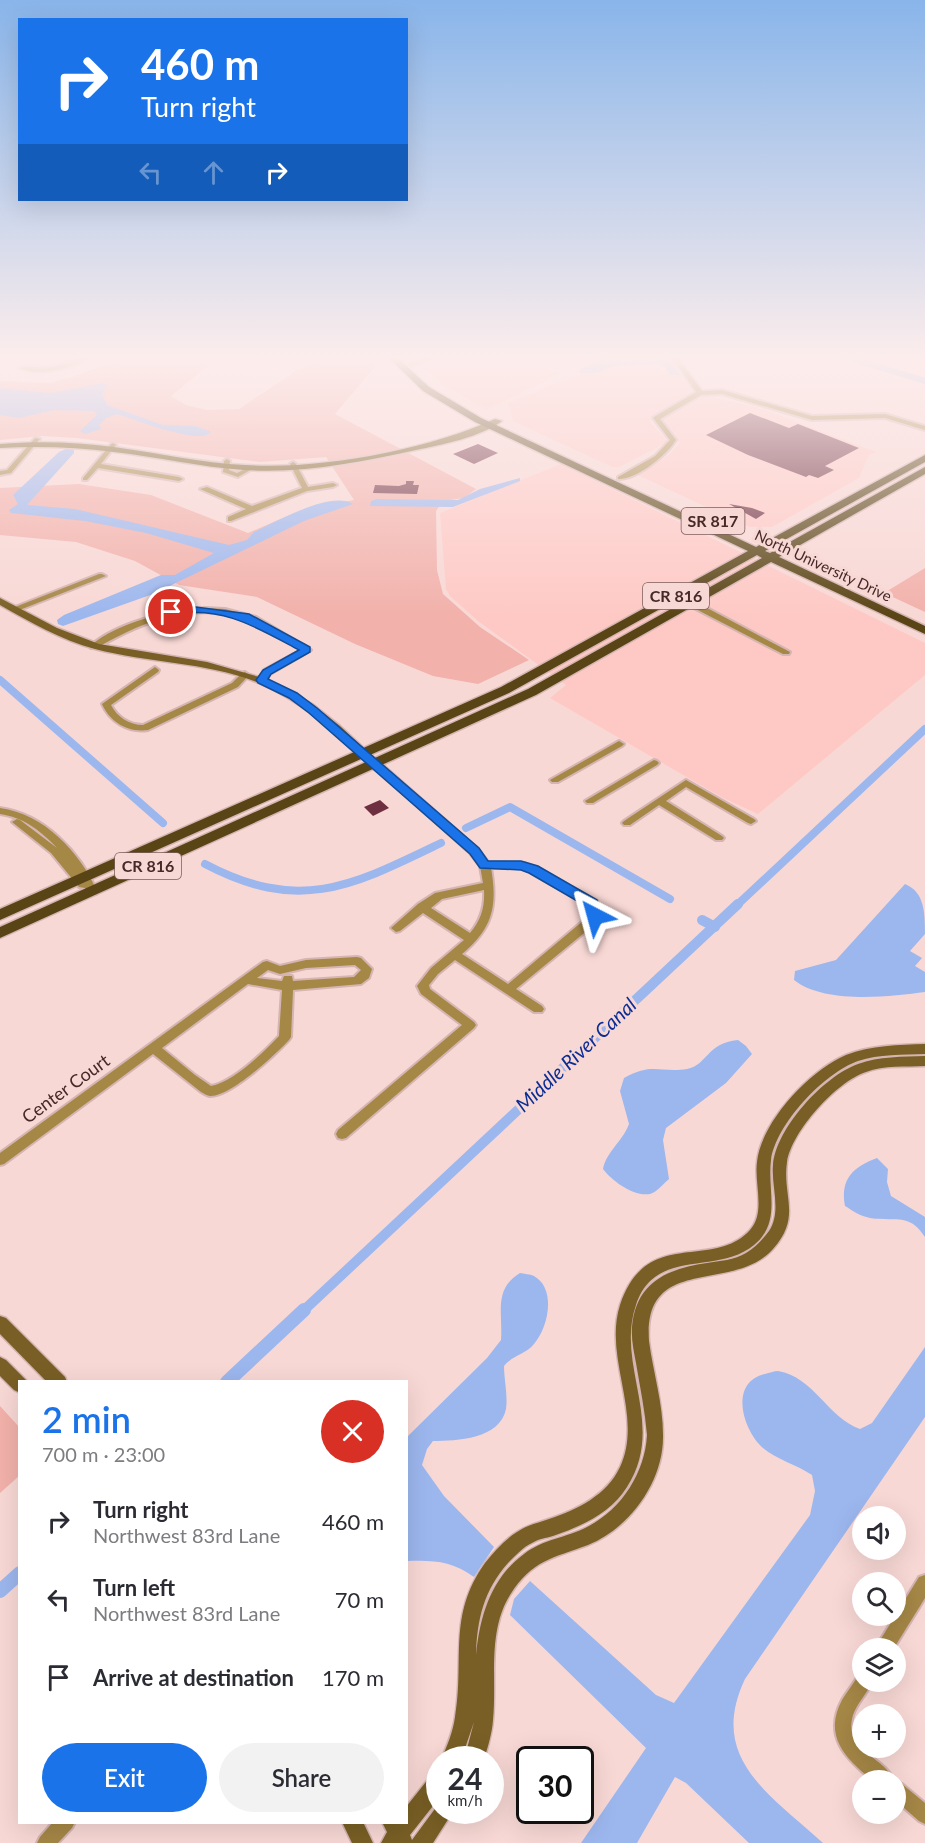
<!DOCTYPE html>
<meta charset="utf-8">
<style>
:root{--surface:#fff;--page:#f2f2f3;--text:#2b2b33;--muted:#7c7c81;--accent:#1a73e8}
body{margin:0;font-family:Lato,sans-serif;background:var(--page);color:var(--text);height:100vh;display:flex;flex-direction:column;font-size:22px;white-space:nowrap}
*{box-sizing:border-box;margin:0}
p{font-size:20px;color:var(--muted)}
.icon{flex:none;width:33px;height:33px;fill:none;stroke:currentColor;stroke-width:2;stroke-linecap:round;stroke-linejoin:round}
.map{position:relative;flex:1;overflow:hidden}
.details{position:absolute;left:18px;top:1380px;width:390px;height:444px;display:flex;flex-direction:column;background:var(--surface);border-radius:0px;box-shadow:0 6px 24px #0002}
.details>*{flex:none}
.hud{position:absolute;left:18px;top:18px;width:390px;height:183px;border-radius:0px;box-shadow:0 6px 24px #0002;background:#1a73e8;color:#fff;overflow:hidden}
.tools{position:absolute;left:852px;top:1506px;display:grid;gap:12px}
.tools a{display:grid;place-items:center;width:54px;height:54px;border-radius:50%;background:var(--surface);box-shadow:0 6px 24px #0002;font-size:30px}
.speed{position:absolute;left:426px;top:1746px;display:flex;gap:12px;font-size:30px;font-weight:700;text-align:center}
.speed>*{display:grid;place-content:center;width:78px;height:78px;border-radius:50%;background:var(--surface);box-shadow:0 6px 24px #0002;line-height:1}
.speed small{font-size:15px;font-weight:400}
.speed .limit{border:3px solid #111;border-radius:9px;background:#fff;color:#111}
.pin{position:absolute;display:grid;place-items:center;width:51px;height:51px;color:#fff;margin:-26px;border:3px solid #fff;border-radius:50%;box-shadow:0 2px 6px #0007}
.me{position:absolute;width:66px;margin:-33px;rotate:321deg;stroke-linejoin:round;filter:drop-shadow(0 0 4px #0008)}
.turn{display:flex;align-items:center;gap:21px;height:126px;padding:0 24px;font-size:27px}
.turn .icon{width:78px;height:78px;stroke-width:2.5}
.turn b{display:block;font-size:42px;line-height:51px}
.lanes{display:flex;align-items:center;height:57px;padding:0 24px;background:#0003;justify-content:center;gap:30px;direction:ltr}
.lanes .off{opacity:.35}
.round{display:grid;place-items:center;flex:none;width:63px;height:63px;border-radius:32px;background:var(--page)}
.head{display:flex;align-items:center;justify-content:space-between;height:102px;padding:0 24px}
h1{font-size:36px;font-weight:600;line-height:45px;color:var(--accent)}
.cta{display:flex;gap:12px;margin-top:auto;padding:12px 24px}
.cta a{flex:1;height:69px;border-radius:36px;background:var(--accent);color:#fff;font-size:24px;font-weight:600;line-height:69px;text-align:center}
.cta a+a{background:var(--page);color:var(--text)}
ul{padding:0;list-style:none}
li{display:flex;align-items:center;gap:18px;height:78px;padding:0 24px}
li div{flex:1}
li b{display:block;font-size:22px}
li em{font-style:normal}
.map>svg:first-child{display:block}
</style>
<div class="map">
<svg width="925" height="1843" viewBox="0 0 925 1843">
<rect width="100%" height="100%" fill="#f8d8d5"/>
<g fill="#fec9c5">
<path d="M 439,358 L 515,358 L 561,373 L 486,410 L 439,382 L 421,366 Z"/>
<path d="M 653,367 L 681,375 L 693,393 L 651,418 L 651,423 L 668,442 L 619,467 L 612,467 L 513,421 L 508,403 L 585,372 L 598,373 L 614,368 Z"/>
<path d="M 705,396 L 757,407 L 876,452 L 869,455 L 859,478 L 772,527 L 749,527 L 638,475 L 669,455 L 680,443 L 660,421 L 661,418 Z"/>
<path d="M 561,464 L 925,643 L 925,675 L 758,814 L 723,798 L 550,698 L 566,685 L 478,621 L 450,596 L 446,589 L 440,513 Z"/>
</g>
<g fill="#f2b1ab">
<path d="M 122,358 L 217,358 L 171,396 L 186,405 L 207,410 L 239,409 L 299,369 L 327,358 L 382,358 L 335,414 L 476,489 L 464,498 L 443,501 L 436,511 L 437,570 L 443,594 L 480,627 L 529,660 L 478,684 L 433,676 L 355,644 L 257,597 L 179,585 L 135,561 L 76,542 L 0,535 L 0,488 L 79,484 L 151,495 L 248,533 L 299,511 L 354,500 L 326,457 L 260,462 L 77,438 L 42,436 L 0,440 L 0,381 L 48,383 L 70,378 Z"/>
<path d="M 925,568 L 925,612 L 884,593 Z"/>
<path d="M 0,1406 L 20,1428 L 19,1476 L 0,1493 Z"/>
</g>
<g fill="#9cb7ee">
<path d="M 604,358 L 667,358 L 681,375 L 670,375 L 665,367 L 655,364 L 615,366 L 598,373 L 579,373 L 581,369 Z"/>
<path d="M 104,383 L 107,385 L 102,394 L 107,405 L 163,425 L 195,426 L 211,432 C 200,446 134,419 117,414 L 106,418 L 99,425 L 101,429 L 85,434 L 80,431 L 97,415 L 94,411 L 54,410 L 19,418 L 0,415 L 0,388 L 50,393 Z"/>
<path d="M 68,448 L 74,450 L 74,453 L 27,505 L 75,509 L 229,545 L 247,540 L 254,532 C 276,522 331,490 353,504 L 304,521 L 153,594 L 63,626 L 58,624 L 57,620 L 64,615 L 161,575 L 175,575 L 214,553 L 146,533 L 85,521 L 11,513 L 9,510 L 18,504 L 13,495 L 59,452 Z"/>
<path d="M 520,478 L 520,481 L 453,507 L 370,506 L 371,501 L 377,499 L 458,500 L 480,489 Z"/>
<path d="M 905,884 C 925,892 925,914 925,934 L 910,951 L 922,958 L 915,966 L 925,972 L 925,992 C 889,997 824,1004 794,980 L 795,971 L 836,960 Z"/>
<path d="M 738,1040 L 746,1046 L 752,1054 L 726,1083 L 666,1128 L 663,1140 L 669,1179 C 664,1183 657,1192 650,1194 C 634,1197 612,1181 603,1169 C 606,1152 623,1141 629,1124 L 620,1091 L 624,1078 C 652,1062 660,1073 687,1069 C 708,1065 706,1043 738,1040 Z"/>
<path d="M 877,1158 L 888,1169 L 887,1182 L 891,1196 L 925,1217 L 925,1237 C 909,1212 895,1222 870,1218 C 860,1216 853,1211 845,1206 C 840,1179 853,1167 877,1158 Z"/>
<path d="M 520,1273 C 524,1274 530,1274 534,1276 C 557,1289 548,1328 534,1344 C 526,1354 513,1355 504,1366 C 504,1379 508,1396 506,1409 C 500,1439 457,1441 433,1441 L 427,1449 L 422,1465 L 444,1496 L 494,1547 L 474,1577 C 452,1561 433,1560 407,1561 L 407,1437 L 487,1358 L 501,1340 C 503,1314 493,1289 520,1273 Z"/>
<path d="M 925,1347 L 925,1417 L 745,1679 C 707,1759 771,1795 823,1843 L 749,1843 L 686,1783 L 675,1777 L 637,1843 L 581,1843 L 646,1748 L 510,1615 L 514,1599 L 530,1581 L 656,1695 L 674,1703 L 810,1515 L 815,1491 L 812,1475 C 797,1465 776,1459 763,1448 C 742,1429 729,1382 765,1374 C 769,1373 774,1371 778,1371 C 814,1377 827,1417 860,1429 L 872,1423 Z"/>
</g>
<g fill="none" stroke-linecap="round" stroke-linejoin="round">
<path stroke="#9cb7ee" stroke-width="6" d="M 849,358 L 925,381"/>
<g stroke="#9cb7ee" stroke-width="8">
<path d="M 0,680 L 163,823"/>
<path d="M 466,828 L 510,807 L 670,899"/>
<path d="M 205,864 C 300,914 352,886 441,843"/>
<path d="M 736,906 L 925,729"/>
</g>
<g stroke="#9cb7ee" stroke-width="10">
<path d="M 702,920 L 715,927"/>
<path d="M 302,1312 L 738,904"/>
</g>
<g stroke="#9cb7ee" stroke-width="14">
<path d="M 227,1382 L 304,1310"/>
<path d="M 0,1591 L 20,1573"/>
</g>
</g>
<g fill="#6e3041">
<path d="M 750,413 L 789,428 L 798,424 L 859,448 L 825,466 L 834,470 L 818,478 L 809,475 L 806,477 L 748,455 L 706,435 Z"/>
<path d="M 478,444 L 498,453 L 474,464 L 453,454 Z"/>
<path d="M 406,481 L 414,481 L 413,485 L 419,485 L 417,494 L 373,493 L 375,485 L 399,486 L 406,484 Z"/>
<path d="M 729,504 L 752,508 L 765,513 L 756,519 Z"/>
<path d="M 380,800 L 389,808 L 373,816 L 364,807 Z"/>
</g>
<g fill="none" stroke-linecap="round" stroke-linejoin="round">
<g stroke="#d5b5b2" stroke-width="4">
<g id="street">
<path d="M 81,358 L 88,358 C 71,369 38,377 19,368 C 27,365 38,368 48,367 C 59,366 70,361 81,358 Z"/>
<path d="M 426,358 L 434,358 L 411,366 L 408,364 Z"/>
<path d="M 672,358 L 678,358 L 702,391 L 722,390 L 812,416 L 885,414 L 925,426 L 925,430 L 885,418 L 812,420 L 722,394 L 701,395 L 660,419 L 676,440 C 667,455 636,480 618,479 L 618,477 L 655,456 L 670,440 L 653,418 L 654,417 L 696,392 Z"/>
<path d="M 35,438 L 40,439 L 11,473 L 0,475 L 0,471 L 7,470 Z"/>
<path d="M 113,443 L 116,445 L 101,464 L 179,477 L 183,479 L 179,481 L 98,468 L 87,480 L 83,480 L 83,478 L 111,444 Z"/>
<path d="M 227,459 L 230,461 L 229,470 L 237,473 L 249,467 L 254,468 L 238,477 L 223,472 L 224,461 Z"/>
<path d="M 293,462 L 296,464 L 308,487 L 333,483 L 337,485 L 333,487 L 307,491 L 231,521 L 228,521 L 228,517 L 246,509 L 200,489 L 207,487 L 252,506 L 302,488 L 290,464 Z"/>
<path d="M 99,574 L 102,574 L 106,576 L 17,611 L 14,611 L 10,609 Z"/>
<path d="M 688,601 L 694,601 L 790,652 L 789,654 L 783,654 L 688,605 Z"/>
<path d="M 205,608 L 225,609 L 256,617 L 311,650 L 270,674 L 265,682 L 259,682 L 258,680 L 264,670 L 301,650 C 282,639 264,625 244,618 C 192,602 141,622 97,648 L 91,648 L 90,646 C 118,622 169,610 205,608 Z"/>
<path d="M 155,667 L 159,670 L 158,672 L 111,705 C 117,717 129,725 143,725 L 232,683 L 242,673 L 245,672 L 249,675 L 238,687 L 148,730 C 128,733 110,722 102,704 Z"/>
<path d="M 619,741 L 624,744 L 622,746 L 558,782 L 552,782 L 550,780 Z"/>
<path d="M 654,760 L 657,761 L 659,763 L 657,765 L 593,803 L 587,803 L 585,801 Z"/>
<path d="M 376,761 L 379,762 L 478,849 L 488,862 L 525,863 L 538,868 L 597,901 L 600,916 L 589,929 L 516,989 L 542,1006 L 544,1009 L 542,1012 L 534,1012 L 455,960 L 438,974 L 429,985 L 430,989 L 474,1022 L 476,1025 L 474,1028 L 346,1138 L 342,1139 L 338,1138 L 336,1134 L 338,1130 L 462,1025 L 421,994 L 417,986 L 431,968 L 464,940 L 423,913 L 400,931 L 396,932 L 391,928 L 418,904 L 435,893 L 483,883 L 480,866 L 470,853 L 373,766 L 371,764 ZM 491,868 L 520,868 L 530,872 L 588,906 L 590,915 L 508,984 L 462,954 C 492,929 498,907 491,868 ZM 484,890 C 485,907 481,920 470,933 L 431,908 L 442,899 Z"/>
<path d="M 686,780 L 754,819 L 756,821 L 751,824 L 748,823 L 686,787 L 666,801 L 722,836 L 724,838 L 722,840 L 716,840 L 659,805 L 630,825 L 624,825 L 622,823 L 624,821 Z"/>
<path d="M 0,808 C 44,814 80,852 97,891 L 96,894 L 88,894 L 85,888 L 79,887 L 51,853 L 12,822 L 17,819 L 20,820 L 57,848 C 41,831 23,817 0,814 Z"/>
<path d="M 357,957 L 361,958 L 372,969 L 369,978 L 361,984 L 293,990 L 291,1037 L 289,1040 C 275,1055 230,1097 210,1096 C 208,1096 203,1093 201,1092 L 153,1054 L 4,1164 L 0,1165 L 0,1153 L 263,962 L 267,961 L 280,966 L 306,960 ZM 355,965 L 361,970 L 354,977 L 293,981 L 292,976 L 284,976 L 282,981 L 257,978 L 268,970 L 280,974 L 306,968 ZM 248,984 L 282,990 L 279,1036 C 264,1052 233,1082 211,1086 L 195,1075 L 162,1048 Z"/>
<path d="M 925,1575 L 925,1598 L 894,1648 L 877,1648 L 879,1642 L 919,1577 Z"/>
<path d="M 862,1674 L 862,1682 L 872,1682 C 867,1694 857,1703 853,1715 C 842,1751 886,1757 893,1780 L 872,1780 C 845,1758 823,1736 842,1700 C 847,1692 853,1684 858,1676 Z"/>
<path d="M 896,1781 L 902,1784 L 925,1803 L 925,1824 L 919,1821 L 896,1801 Z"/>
<path d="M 53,1822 L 75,1822 L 72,1828 L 58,1843 L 37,1843 L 40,1837 Z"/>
</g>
</g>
<g stroke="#d5b5b2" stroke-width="3">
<g id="secondary">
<path d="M 495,419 L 502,421 C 481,437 441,445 416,450 C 360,462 302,474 244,470 C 201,467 157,457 114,452 C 76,447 38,446 0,448 L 0,444 C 38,441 76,442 114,447 C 158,453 201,463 245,465 C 321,470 426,450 495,419 Z"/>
<path d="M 0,598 L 57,628 L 99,644 L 207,662 L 266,679 L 312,704 L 340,726 L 381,764 L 376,767 L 372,766 C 338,735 303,701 259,683 C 207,662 149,663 95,649 C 61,640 30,622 0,605 Z"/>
<path d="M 925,1044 L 925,1054 C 903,1055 879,1054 858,1061 C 824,1073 776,1124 771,1160 C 767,1191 782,1222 754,1245 C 716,1276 655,1247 636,1305 C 615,1366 667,1424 627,1487 C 611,1513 582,1526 553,1536 C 546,1538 538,1539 532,1543 C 523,1547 515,1556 508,1563 C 484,1590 477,1619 476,1655 C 480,1616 491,1578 524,1554 C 543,1539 566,1538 587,1527 C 621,1510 645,1473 647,1435 C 645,1411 640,1387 636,1363 C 634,1352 631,1339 632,1327 C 636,1282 667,1269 707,1263 C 719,1261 735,1260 746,1253 C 755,1248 763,1239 769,1231 C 782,1211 771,1187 773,1165 C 776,1128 824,1076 858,1064 C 879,1056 903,1057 925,1056 L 925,1066 C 906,1067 884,1065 866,1072 C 836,1082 792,1131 787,1162 C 782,1196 802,1217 773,1249 C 733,1294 643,1253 649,1341 C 653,1372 663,1403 663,1435 C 664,1481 630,1528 588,1545 C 553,1558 532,1560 510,1595 C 487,1632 497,1679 493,1720 C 492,1734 488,1746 484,1760 L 464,1760 L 474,1722 L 461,1760 L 441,1760 C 447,1746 453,1732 455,1717 C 465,1660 447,1616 485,1563 C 494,1552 504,1540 517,1532 C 527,1525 538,1523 549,1519 C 577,1510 607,1495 620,1467 C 644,1416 603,1358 620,1305 C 646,1226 713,1271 750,1230 C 766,1212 754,1184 757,1162 C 761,1122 810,1070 846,1055 C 871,1045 899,1045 925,1044 Z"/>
<path d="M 0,1316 L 6,1318 L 65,1377 L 67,1382 L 47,1382 L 0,1334 Z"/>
<path d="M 0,1357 L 6,1360 L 26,1380 L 27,1382 L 20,1382 L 20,1393 L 14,1390 L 0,1376 Z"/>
<path d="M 440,1770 L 440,1797 L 410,1835 L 412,1840 L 440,1802 L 440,1810 L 454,1810 L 433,1843 L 381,1843 L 387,1832 L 382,1822 L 406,1822 L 406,1807 L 433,1773 Z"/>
<path d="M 342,1822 L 363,1822 L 373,1843 L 352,1843 Z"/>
</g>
</g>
<g stroke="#d5b5b2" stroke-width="3">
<path id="primary" d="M 389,358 L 398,358 L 429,387 L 481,418 L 756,547 L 925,455 L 925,462 L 765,551 L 770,553 L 925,467 L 925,474 L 779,557 L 925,626 L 925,634 L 771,562 L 536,695 L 0,938 L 0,927 L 528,689 L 762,558 L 757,555 L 509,693 L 0,920 L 0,909 L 501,687 L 748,551 L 475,422 L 423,391 Z"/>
</g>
<use href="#street" fill="#a58746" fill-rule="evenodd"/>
<use href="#secondary" fill="#795f25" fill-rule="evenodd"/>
<use href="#primary" fill="#594415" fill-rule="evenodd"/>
</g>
<linearGradient id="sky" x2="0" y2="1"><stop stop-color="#89b5ea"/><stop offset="0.58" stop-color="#fcedec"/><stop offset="1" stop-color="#fcedec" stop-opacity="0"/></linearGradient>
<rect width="925" height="616" fill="url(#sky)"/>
<path fill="#1a73e8" stroke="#114b97" stroke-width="1.5" d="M 188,606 L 249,614 L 310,647 L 310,652 L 271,674 L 268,679 L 297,693 L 317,708 L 479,848 L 488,861 L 521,861 L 538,866 L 597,900 L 602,916 L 600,919 L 590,919 L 586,906 L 529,873 L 521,870 L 480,868 L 470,854 L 309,713 L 289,698 L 258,683 L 256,680 L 263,670 L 299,650 C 256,627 222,605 171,615 L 165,612 Z"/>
<g text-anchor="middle" stroke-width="6" stroke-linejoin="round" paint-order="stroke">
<g font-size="15" fill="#472927" stroke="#f8d8d5">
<text transform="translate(823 566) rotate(25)" y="5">North University Drive</text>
</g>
<g fill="#f8d8d5" stroke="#7c5e5b" stroke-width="1.5">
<rect x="681.5" y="508" width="63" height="26" rx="4.5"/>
<rect x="643" y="583" width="66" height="26" rx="4.5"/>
<rect x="115" y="853" width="66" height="26" rx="4.5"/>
</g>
<g font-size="16" font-weight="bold" fill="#472927">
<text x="713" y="527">SR 817</text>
<text x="676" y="602">CR 816</text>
<text x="148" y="872">CR 816</text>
</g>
<g font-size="18" fill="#472927" stroke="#f8d8d5">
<text transform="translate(66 1089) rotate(-36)" y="6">Center Court</text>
</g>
<g font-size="20" font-style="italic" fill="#0b2d94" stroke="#f8d8d5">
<text transform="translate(576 1055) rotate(-43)" y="7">Middle River Canal</text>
</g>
</g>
</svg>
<div class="tools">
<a><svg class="icon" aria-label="sound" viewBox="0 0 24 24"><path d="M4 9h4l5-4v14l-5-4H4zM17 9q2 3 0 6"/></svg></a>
<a><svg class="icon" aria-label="search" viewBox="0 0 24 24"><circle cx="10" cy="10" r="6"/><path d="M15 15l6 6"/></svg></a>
<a><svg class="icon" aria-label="layers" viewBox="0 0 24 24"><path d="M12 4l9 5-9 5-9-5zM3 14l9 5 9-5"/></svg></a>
<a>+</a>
<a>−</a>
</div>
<div class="speed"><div>24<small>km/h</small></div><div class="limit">30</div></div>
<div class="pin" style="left:171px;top:612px;background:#d93025"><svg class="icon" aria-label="arrive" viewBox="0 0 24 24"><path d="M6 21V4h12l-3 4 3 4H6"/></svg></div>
<svg class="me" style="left:595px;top:916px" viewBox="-20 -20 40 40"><path d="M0-17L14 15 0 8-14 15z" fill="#1a73e8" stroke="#fff" stroke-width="4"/></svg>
<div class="hud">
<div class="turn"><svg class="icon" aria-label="right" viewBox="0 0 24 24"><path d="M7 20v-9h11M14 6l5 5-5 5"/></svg><div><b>460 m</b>Turn right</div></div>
<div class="lanes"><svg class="icon off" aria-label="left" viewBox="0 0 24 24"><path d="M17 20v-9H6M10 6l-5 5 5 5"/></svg><svg class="icon off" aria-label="ahead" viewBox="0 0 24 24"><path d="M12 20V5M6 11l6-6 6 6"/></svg><svg class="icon" aria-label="right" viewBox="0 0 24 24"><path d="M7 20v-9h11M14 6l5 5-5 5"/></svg></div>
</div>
<section class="details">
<div class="head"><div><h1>2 min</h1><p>700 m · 23:00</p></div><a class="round" style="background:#d93025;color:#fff"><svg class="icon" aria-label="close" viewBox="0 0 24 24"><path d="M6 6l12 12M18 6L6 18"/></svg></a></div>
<ul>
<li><svg class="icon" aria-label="right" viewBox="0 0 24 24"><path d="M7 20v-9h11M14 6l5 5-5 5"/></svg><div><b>Turn right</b><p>Northwest 83rd Lane</p></div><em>460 m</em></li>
<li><svg class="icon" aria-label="left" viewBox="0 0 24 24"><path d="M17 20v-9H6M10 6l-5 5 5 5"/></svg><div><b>Turn left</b><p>Northwest 83rd Lane</p></div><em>70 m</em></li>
<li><svg class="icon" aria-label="arrive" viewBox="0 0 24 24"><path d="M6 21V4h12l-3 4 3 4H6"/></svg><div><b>Arrive at destination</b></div><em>170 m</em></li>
</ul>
<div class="cta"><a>Exit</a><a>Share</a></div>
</section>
</div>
